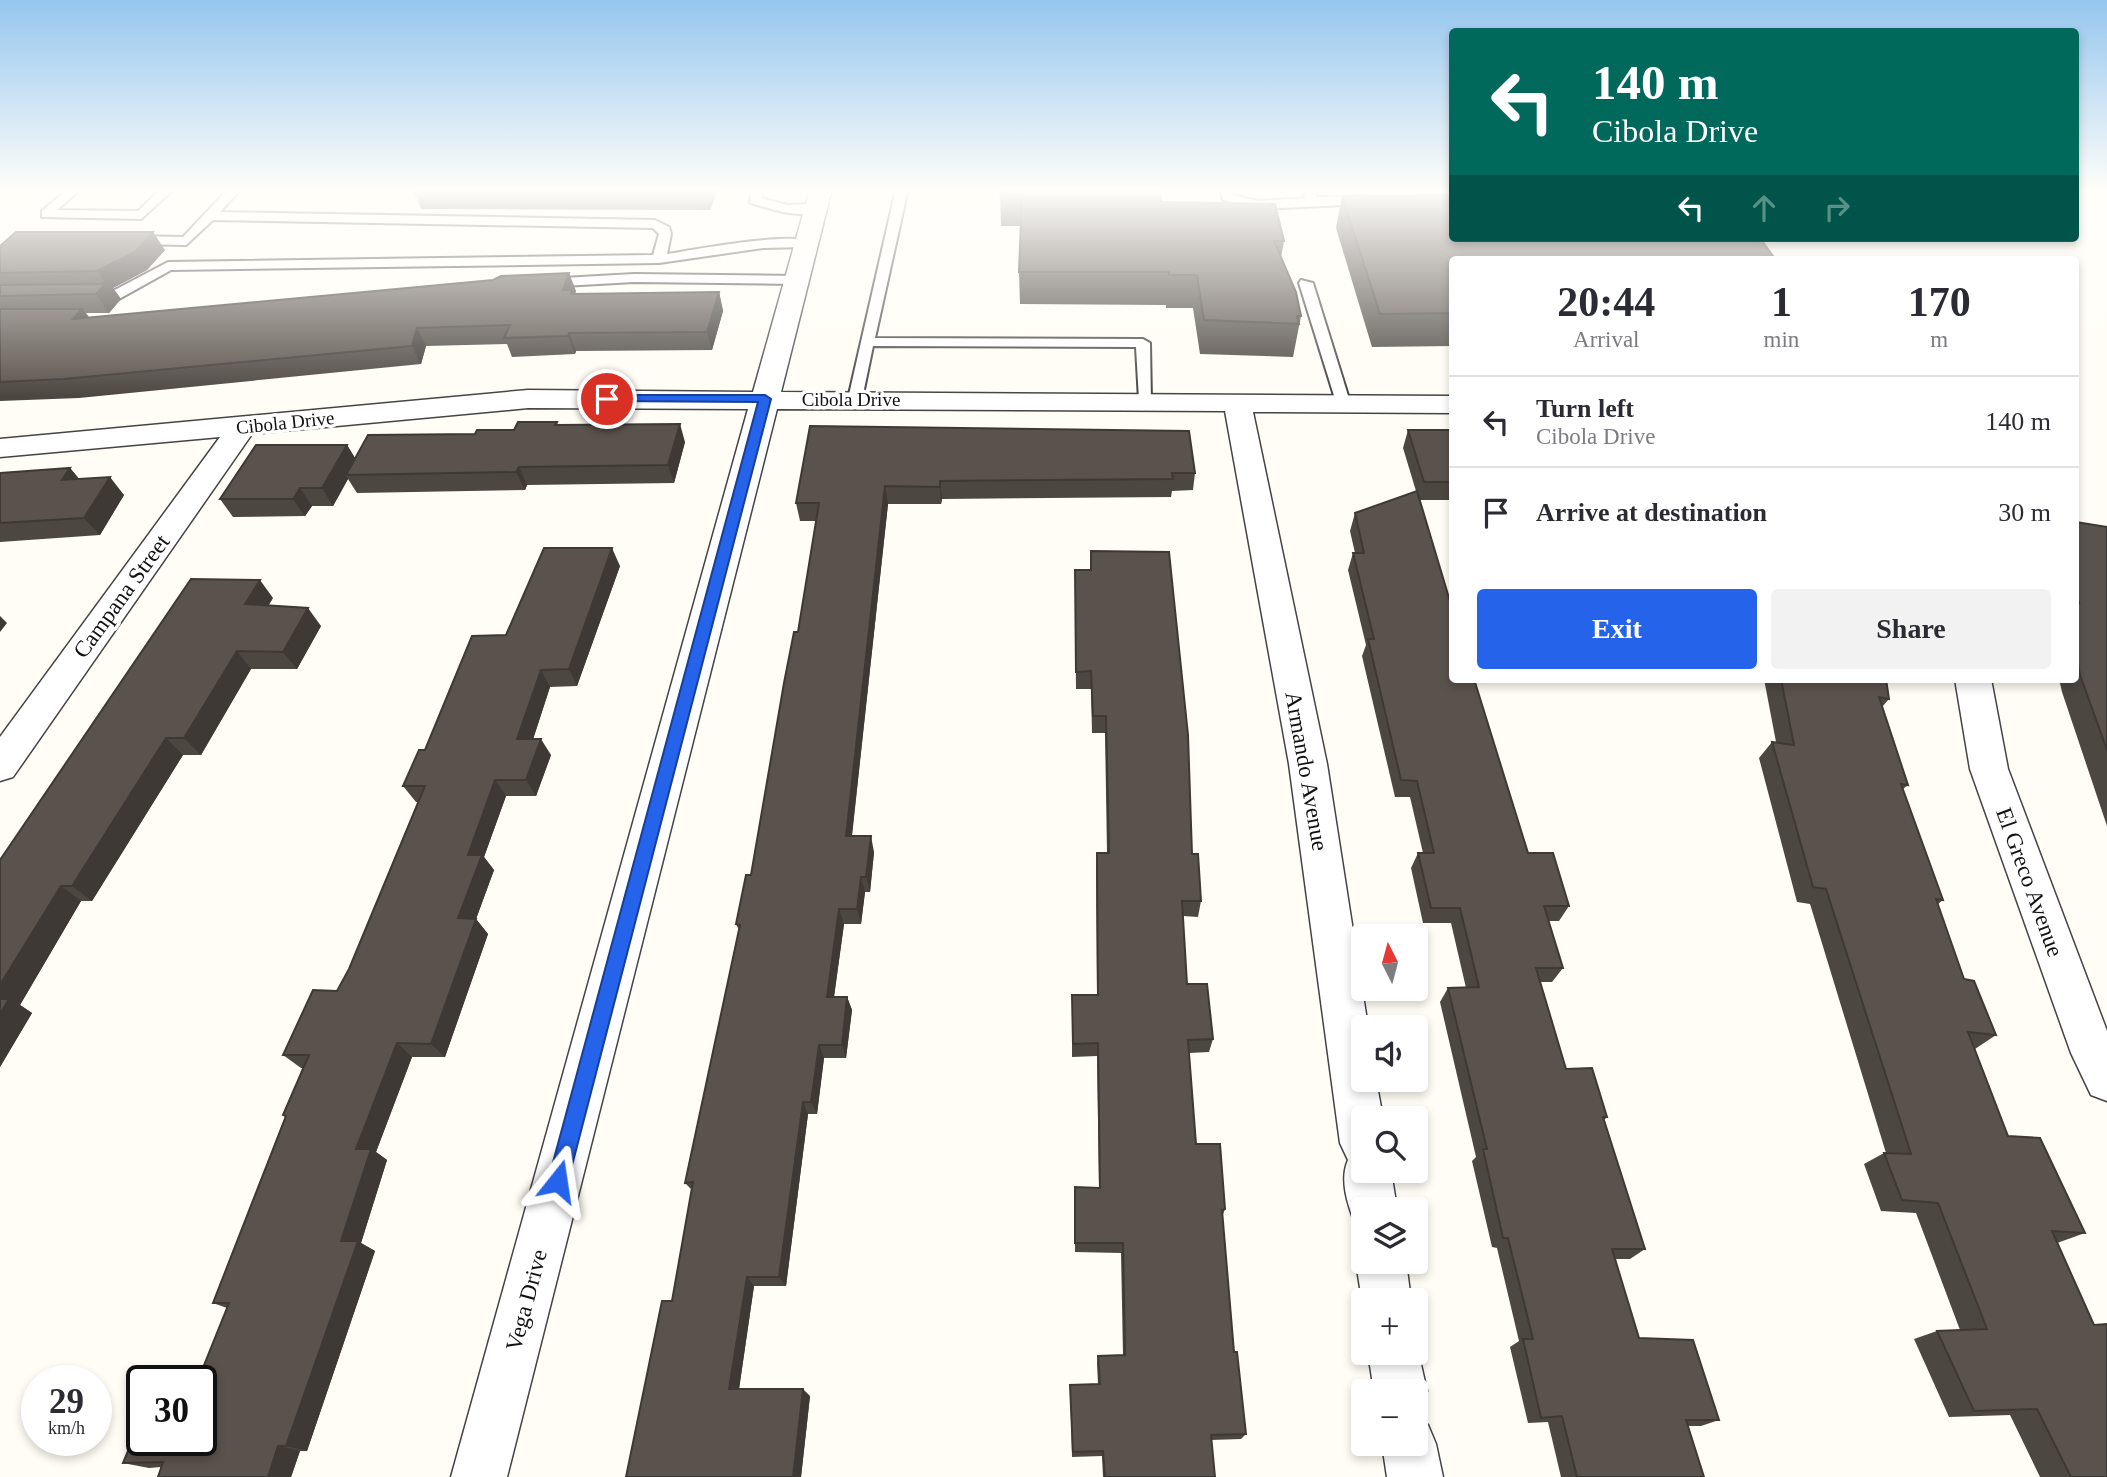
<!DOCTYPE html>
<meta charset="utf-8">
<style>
:root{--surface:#fff;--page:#f2f2f3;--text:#2b2b33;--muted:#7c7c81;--line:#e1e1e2;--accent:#2563eb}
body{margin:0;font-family:"Times New Roman",serif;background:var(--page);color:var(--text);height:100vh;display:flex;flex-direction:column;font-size:26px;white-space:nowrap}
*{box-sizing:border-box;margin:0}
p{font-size:23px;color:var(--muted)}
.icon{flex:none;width:38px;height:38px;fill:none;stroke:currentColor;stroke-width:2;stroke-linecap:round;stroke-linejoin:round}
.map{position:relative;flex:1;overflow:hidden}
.details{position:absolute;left:1449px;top:256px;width:630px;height:427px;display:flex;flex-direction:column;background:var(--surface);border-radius:7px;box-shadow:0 4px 10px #0003}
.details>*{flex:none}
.top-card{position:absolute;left:1449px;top:28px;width:630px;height:214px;border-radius:7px;box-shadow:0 4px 10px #0003;background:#00695c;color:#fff;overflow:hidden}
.needle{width:46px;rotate:354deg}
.controls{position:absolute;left:1351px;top:924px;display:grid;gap:14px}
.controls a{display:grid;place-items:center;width:77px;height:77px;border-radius:7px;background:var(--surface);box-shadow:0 4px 10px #0003;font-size:35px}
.speed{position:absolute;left:21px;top:1365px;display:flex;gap:14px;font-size:35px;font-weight:700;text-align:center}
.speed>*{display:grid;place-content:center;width:91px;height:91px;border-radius:50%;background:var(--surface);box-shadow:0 4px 10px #0003;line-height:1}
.speed small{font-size:18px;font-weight:400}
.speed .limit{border:4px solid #111;border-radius:10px;background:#fff;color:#111}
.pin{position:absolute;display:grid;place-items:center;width:60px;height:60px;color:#fff;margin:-30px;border:4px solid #fff;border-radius:50%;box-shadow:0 2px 7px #0007}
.me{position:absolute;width:77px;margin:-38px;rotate:15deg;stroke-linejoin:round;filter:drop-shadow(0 0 5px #0008)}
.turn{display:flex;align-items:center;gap:24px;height:147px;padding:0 28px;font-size:32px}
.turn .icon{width:91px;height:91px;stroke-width:2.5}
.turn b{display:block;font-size:49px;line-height:60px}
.lanes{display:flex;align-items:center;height:66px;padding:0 28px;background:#0003;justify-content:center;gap:35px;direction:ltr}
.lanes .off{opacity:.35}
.eta{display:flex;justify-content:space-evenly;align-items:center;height:119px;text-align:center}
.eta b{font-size:42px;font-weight:600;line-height:49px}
.primary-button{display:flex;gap:14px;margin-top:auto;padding:14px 28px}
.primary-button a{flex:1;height:80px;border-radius:7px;background:var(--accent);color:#fff;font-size:28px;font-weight:600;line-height:80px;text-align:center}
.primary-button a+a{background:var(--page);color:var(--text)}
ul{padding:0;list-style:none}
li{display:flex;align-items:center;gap:21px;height:91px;padding:0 28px;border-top:2px solid var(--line)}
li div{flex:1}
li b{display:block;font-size:26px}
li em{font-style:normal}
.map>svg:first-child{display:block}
</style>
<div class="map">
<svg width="2107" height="1477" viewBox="0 0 2107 1477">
<rect width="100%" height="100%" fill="#fffdf5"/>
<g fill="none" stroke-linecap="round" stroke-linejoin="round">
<g stroke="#444" stroke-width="4">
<g id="service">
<path d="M 68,189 L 81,189 L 57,210 L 138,211 L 161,189 L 174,189 L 141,219 L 42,217 L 42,211 Z"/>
<path d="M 228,189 L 241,189 L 220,212 L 655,220 L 669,227 L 671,234 L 667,254 C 692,250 798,230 813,243 L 807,247 L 763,248 L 659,263 L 171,270 L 119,299 L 87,299 L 87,293 L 111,292 L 168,262 L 653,255 L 659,234 L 653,228 L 213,220 L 186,245 L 132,244 L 126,240 L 132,236 L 183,237 Z"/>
<path d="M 752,189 L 764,189 L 761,198 L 787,205 L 816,204 L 822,208 C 804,222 770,208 750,203 Z"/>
<path d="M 896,189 L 908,189 L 875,338 L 1143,339 L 1150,343 L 1151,403 L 1141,403 L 1139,400 L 1136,347 L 873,346 L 862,399 L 855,403 L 850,402 L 848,399 Z"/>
<path d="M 1220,189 L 1232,189 L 1233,195 L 1258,201 L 1305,198 L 1303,189 L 1315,189 L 1317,197 L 1367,196 L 1373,200 L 1367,204 L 1258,209 L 1223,200 Z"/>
<path d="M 634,274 L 797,276 L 804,280 L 797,284 L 634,282 L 545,287 L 538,283 L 545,279 Z"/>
<path d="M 1301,280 L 1313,283 L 1350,402 L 1348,405 L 1343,406 L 1336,402 L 1299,283 Z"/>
</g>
</g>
<g stroke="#444" stroke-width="3">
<g id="minor">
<path d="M 810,189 L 832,189 L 781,392 L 1452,396 L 1452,413 L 1253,412 L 1327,764 L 1368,1027 L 1363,1027 L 1363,1080 L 1376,1080 L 1383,1118 L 1363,1118 L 1363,1171 L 1391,1171 L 1397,1209 L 1363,1209 L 1363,1229 L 1356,1226 C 1348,1206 1339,1180 1348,1160 L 1340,1143 L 1289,764 L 1225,411 L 777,409 L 507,1477 L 451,1477 L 748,409 L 528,408 L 252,434 L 13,777 L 0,781 L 0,737 L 220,437 L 0,457 L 0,439 L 528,390 L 753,392 Z"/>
<path d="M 1955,679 L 1991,679 L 2008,769 L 2107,1031 L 2107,1101 L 2091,1095 L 2071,1053 L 1970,769 Z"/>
<path d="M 1363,1245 L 1363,1262 L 1406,1262 L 1411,1300 L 1363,1300 L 1363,1307 L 1356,1262 Z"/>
<path d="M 1416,1342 L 1427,1391 L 1416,1411 L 1416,1391 L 1374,1391 L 1368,1353 L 1416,1353 Z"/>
<path d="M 1416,1420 L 1428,1425 L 1436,1444 L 1443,1477 L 1387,1477 L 1382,1444 L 1416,1444 Z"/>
</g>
</g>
<use href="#service" fill="#fff" fill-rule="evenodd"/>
<use href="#minor" fill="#fff" fill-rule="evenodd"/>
</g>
<g fill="#4d4742">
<path d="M 413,189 L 718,189 L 710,210 L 421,209 Z"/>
<path d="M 1000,189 L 1161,202 L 1284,241 L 1281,258 L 1301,316 L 1293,357 L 1200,354 L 1193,308 L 1166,308 L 1166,305 L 1020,304 L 1019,272 L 1021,226 L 1001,226 Z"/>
<path d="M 1342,196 L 1452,259 L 1452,346 L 1372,347 L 1336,228 Z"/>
<path d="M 0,246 L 165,250 L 147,270 L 113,288 L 121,299 L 109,313 L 86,313 L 89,317 L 576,291 L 575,294 L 719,292 L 723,311 L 712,350 L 576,351 L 575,354 L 512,357 L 507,344 L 426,346 L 421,364 L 79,398 L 0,401 Z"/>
<path d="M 557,422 L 558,425 L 685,442 L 674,483 L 527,485 L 525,490 L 357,493 L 348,479 L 333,506 L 312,506 L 305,516 L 233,517 L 220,499 L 347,445 L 355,458 L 475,434 L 514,430 Z"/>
<path d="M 810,426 L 1195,473 L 1193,490 L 1172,491 L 1171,497 L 942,499 L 941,504 L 888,504 L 852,836 L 874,852 L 870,892 L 865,892 L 861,924 L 844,924 L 834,997 L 847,997 L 852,1010 L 846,1058 L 824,1058 L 817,1114 L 808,1114 L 786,1286 L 754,1286 L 739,1389 L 810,1396 L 801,1477 L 626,1477 L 672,1301 L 692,1190 L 685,1183 L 739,930 L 736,924 L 751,875 L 798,632 L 816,521 L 800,521 L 796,503 Z"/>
<path d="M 1408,430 L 1452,430 L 1452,500 L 1419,500 L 1528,853 L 1569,906 L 1559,921 L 1549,921 L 1563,968 L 1552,982 L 1540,982 L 1566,1069 L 1607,1117 L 1604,1120 L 1645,1249 L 1630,1259 L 1615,1259 L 1639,1338 L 1719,1420 L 1701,1426 L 1688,1426 L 1704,1477 L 1561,1477 L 1548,1422 L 1528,1423 L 1510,1347 L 1519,1341 L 1497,1248 L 1492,1247 L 1472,1161 L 1476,1157 L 1440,1002 L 1448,988 L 1466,988 L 1451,923 L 1423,923 L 1411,868 L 1418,853 L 1423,853 L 1410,797 L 1395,797 L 1362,656 L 1366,645 L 1348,570 L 1353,553 L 1355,553 L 1350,531 L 1355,513 L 1416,491 L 1403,448 Z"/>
<path d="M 70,468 L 79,479 L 124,495 L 100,535 L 0,542 L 0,473 Z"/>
<path d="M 2076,522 L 2107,527 L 2107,826 L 2062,692 L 2059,679 L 2076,679 Z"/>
<path d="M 1091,551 L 1192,854 L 1201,901 L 1198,917 L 1183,916 L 1187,984 L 1213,1039 L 1209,1052 L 1189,1053 L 1196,1144 L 1225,1209 L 1222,1217 L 1234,1352 L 1246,1434 L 1241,1439 L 1211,1440 L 1215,1477 L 1103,1477 L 1102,1456 L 1072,1457 L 1070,1385 L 1098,1384 L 1097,1363 L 1098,1356 L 1123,1355 L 1121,1253 L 1075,1252 L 1075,1187 L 1099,1188 L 1097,1056 L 1072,1057 L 1072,995 L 1097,995 L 1096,869 L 1097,853 L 1107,853 L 1105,733 L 1092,733 L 1091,689 L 1076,689 L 1075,587 L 1090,570 Z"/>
<path d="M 620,566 L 577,686 L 550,687 L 533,739 L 551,755 L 536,796 L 506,796 L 484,857 L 494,870 L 476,919 L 488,934 L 445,1057 L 412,1057 L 376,1152 L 387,1160 L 361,1243 L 375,1251 L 307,1451 L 300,1451 L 291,1477 L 158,1477 L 161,1467 L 149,1468 L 123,1463 L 200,1375 L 227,1308 L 213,1303 L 285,1117 L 283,1115 L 304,1068 L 301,1068 L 283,1055 L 337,991 L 349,969 L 418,802 L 416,802 L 403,786 L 425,750 L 506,635 Z"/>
<path d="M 273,598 L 268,606 L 321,626 L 297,669 L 251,669 L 201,755 L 183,755 L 92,901 L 81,901 L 20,1005 L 32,1013 L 0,1067 L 0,860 Z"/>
<path d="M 1764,679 L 1886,679 L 1889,699 L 1882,707 L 1908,785 L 1903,789 L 1943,900 L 1938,904 L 1964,979 L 1996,1035 L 1975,1049 L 2008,1136 L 2085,1233 L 2057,1243 L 2107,1477 L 2040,1477 L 2010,1415 L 1949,1417 L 1914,1339 L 1937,1331 L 1960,1330 L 1916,1213 L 1881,1211 L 1864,1164 L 1884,1153 L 1886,1153 L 1810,904 L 1797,902 L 1759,758 L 1772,742 L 1776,742 Z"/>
</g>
<g fill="#3f3936">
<path d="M 705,189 L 718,189 L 710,210 Z"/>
<path d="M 153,232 L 165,250 L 147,270 L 113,288 L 121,299 L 109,313 L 96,294 L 106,283 L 97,271 Z"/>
<path d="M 569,273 L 576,291 L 574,295 L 563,290 Z"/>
<path d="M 719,292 L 723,311 L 712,350 L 707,332 Z"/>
<path d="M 82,309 L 96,327 L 73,319 Z"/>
<path d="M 417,328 L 426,346 L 421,364 L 412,346 Z"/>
<path d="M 569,333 L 576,351 L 575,354 L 568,336 Z"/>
<path d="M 680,424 L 685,442 L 674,483 L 668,465 Z"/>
<path d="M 347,445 L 358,463 L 346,475 L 348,479 L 333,506 L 322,488 Z"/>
<path d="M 519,467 L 527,485 L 525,490 L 516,472 Z"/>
<path d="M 70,468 L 85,486 L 62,480 Z"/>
<path d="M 110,477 L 124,495 L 100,535 L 84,518 Z"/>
<path d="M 940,481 L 942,499 L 941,504 L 940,487 Z"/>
<path d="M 885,486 L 888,504 L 850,852 L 846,836 Z"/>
<path d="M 300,488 L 312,506 L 305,516 L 293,499 Z"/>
<path d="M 612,548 L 620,566 L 577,686 L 569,669 Z"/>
<path d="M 260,580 L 273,598 L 258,622 L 245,604 Z"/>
<path d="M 308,608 L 321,626 L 297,669 L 283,652 Z"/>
<path d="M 0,616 L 7,623 L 0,632 Z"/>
<path d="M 237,651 L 251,669 L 201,755 L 184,738 Z"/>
<path d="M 541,670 L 550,687 L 528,755 L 517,739 Z"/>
<path d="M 166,738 L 183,755 L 92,901 L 72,886 Z"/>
<path d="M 541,739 L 551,755 L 536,796 L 526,780 Z"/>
<path d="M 495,780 L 506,796 L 484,857 L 494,870 L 476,919 L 488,934 L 445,1057 L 431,1044 L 458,918 L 468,855 Z"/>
<path d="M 871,836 L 874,852 L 870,892 L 866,877 Z"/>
<path d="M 861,877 L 865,892 L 861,924 L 857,909 Z"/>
<path d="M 61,886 L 81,901 L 20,1005 L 32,1013 L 0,1067 L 0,985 Z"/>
<path d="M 839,909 L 844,924 L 832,1011 L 827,997 Z"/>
<path d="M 847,997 L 852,1010 L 846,1058 L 842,1045 Z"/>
<path d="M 397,1043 L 412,1057 L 376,1152 L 387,1160 L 361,1243 L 375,1251 L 307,1451 L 286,1446 L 341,1241 L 356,1149 Z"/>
<path d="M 819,1045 L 824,1058 L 817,1114 L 811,1102 Z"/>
<path d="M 803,1102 L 808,1114 L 786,1286 L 779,1277 Z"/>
<path d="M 747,1277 L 754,1286 L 738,1396 L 729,1389 Z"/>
<path d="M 803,1389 L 810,1396 L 801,1477 L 793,1477 Z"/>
<path d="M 278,1446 L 300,1451 L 291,1477 L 268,1477 Z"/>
</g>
<g fill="#5a524d" stroke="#3f3936" stroke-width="2">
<path d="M 1000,189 L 1159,189 L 1161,202 L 1275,204 L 1284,241 L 1274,241 L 1296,292 L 1301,316 L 1297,316 L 1299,324 L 1204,320 L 1197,275 L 1169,275 L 1169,272 L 1019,272 L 1022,194 L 1000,194 Z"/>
<path d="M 1452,195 L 1452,238 L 1760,238 L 1775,259 L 1452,259 L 1452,313 L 1380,314 L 1342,196 Z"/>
<path d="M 16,232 L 153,232 L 135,252 L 97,271 L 0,273 L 0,246 Z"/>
<path d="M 569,273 L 563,290 L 572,290 L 571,294 L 719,292 L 707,332 L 569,333 L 568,336 L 504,338 L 510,325 L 417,328 L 412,346 L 64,379 L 0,382 L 0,309 L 82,309 L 73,319 L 493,280 L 501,276 Z"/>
<path d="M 108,281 L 96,294 L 0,296 L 0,285 L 101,284 Z"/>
<path d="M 518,422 L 557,422 L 555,425 L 680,424 L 668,465 L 519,467 L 516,472 L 346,475 L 368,435 L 475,434 L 477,430 L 514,430 Z"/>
<path d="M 810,426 L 1189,431 L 1195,473 L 1172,473 L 1173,479 L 940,481 L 940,487 L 885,486 L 846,836 L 871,836 L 866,877 L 861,877 L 857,909 L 839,909 L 827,997 L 847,997 L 842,1045 L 819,1045 L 811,1102 L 803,1102 L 779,1277 L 747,1277 L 729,1389 L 803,1389 L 793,1477 L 626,1477 L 662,1301 L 672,1301 L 693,1182 L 685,1183 L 740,925 L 736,924 L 746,875 L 751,875 L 784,683 L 794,632 L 798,632 L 819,503 L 796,503 Z"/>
<path d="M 1408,430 L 1452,430 L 1452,482 L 1424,482 Z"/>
<path d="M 256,445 L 347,445 L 322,488 L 300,488 L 293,499 L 220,499 Z"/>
<path d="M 70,468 L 62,480 L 110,477 L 84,518 L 0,523 L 0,473 Z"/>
<path d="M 1417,491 L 1452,608 L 1452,679 L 1474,679 L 1528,853 L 1553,853 L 1569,906 L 1544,906 L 1563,968 L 1536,968 L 1566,1069 L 1592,1068 L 1607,1117 L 1603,1117 L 1645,1249 L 1612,1249 L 1639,1338 L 1693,1340 L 1719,1420 L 1686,1420 L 1704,1477 L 1577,1477 L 1562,1416 L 1541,1418 L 1523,1339 L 1533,1339 L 1508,1238 L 1503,1238 L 1483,1149 L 1487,1149 L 1448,988 L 1479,987 L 1460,908 L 1431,908 L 1418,853 L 1434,853 L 1417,781 L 1401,780 L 1368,639 L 1374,639 L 1353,553 L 1364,553 L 1355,513 Z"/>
<path d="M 2076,522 L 2107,527 L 2107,750 L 2080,675 L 2076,656 L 2076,602 L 2079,603 L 2076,593 Z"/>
<path d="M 544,548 L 612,548 L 569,669 L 541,670 L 517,739 L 541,739 L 526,780 L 495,780 L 468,855 L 482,855 L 458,918 L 476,919 L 431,1044 L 397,1043 L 356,1149 L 371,1149 L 341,1241 L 358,1241 L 286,1446 L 278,1446 L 268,1477 L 158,1477 L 163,1462 L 123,1463 L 142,1417 L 142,1440 L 201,1440 L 201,1381 L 156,1381 L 158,1376 L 200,1375 L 229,1303 L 213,1303 L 286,1116 L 283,1115 L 309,1055 L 283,1055 L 313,990 L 337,991 L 349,969 L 425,786 L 403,786 L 419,750 L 425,750 L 472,636 L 506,635 Z"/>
<path d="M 1091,551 L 1169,552 L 1188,735 L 1192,854 L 1198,854 L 1201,901 L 1182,901 L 1187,984 L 1207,984 L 1213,1039 L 1188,1040 L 1196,1144 L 1220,1144 L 1225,1209 L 1222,1210 L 1234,1352 L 1237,1352 L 1246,1434 L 1211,1435 L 1215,1477 L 1105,1477 L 1103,1451 L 1073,1452 L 1070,1385 L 1100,1384 L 1098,1356 L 1125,1355 L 1123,1243 L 1075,1243 L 1075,1187 L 1100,1188 L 1098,1043 L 1073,1044 L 1072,995 L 1098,995 L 1097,853 L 1109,853 L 1106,716 L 1093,716 L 1091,671 L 1076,672 L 1075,570 L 1091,570 Z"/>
<path d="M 191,579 L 260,580 L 245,604 L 308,608 L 283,652 L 237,651 L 184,738 L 166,738 L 72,886 L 61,886 L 0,985 L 0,860 Z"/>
<path d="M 1781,679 L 1886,679 L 1889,699 L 1879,697 L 1908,785 L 1901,784 L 1943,900 L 1936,899 L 1964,979 L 1974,981 L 1996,1035 L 1968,1032 L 2008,1136 L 2040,1138 L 2085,1233 L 2052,1231 L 2094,1325 L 2107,1324 L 2107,1477 L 2071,1477 L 2037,1409 L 1974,1411 L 1937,1331 L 1987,1329 L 1938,1203 L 1902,1200 L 1884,1153 L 1911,1154 L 1826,889 L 1813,887 L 1772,742 L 1794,745 Z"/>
<path d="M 0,999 L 9,999 L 0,1014 Z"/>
</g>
<linearGradient id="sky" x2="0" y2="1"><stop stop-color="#95c6ee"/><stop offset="0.48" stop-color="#fffefa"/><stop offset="1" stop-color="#fffefa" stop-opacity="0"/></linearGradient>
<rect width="2107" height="396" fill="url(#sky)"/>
<path fill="#2563eb" stroke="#184099" stroke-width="2" d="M 607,395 L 765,395 L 771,399 L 568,1181 L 565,1188 L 558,1191 L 551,1188 L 548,1181 L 758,402 L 603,401 L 603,396 Z"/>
<g text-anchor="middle" stroke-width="7" stroke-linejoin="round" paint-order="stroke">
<g font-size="19" fill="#111" stroke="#fff">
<text x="851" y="406">Cibola Drive</text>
<text transform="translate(285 422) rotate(-6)" y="7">Cibola Drive</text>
</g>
<g font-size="23" fill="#111" stroke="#fff">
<text transform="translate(121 596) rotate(-54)" y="8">Campana Street</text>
<text transform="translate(1307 771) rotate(80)" y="8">Armando Avenue</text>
<text transform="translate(2030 882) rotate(70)" y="8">El Greco Avenue</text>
<text transform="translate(526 1300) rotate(-75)" y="8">Vega Drive</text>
</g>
</g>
</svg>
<div class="controls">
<a><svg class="needle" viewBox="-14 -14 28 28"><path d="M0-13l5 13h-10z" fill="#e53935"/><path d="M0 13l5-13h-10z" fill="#7c7c81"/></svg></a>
<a><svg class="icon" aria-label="sound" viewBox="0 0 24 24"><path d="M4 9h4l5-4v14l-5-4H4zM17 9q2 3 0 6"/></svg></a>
<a><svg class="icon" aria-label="search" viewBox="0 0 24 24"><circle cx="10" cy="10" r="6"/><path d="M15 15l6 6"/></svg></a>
<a><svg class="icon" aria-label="layers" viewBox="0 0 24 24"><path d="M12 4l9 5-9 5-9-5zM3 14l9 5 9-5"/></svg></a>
<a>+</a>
<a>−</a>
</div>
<div class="speed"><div>29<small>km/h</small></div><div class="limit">30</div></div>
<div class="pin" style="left:607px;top:399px;background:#d93025"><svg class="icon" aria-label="arrive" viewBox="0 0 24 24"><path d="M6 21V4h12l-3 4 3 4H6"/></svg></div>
<svg class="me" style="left:558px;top:1181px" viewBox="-20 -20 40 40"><path d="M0-17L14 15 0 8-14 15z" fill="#2563eb" stroke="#fff" stroke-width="4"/></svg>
<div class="top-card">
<div class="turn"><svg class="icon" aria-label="left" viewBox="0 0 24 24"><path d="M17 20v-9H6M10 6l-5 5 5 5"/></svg><div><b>140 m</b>Cibola Drive</div></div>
<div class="lanes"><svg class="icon" aria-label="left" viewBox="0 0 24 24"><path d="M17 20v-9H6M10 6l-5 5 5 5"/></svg><svg class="icon off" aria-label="ahead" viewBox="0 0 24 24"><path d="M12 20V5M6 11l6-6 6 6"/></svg><svg class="icon off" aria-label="right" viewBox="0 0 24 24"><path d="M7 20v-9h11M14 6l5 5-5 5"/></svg></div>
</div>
<section class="details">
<div class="eta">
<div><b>20:44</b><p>Arrival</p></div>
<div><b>1</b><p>min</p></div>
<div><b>170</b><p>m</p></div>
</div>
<ul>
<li><svg class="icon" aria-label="left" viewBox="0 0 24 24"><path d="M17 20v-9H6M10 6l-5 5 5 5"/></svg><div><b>Turn left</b><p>Cibola Drive</p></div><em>140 m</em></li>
<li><svg class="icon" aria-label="arrive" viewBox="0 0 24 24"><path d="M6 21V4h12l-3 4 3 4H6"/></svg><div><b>Arrive at destination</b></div><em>30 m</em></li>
</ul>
<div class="primary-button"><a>Exit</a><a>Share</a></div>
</section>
</div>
